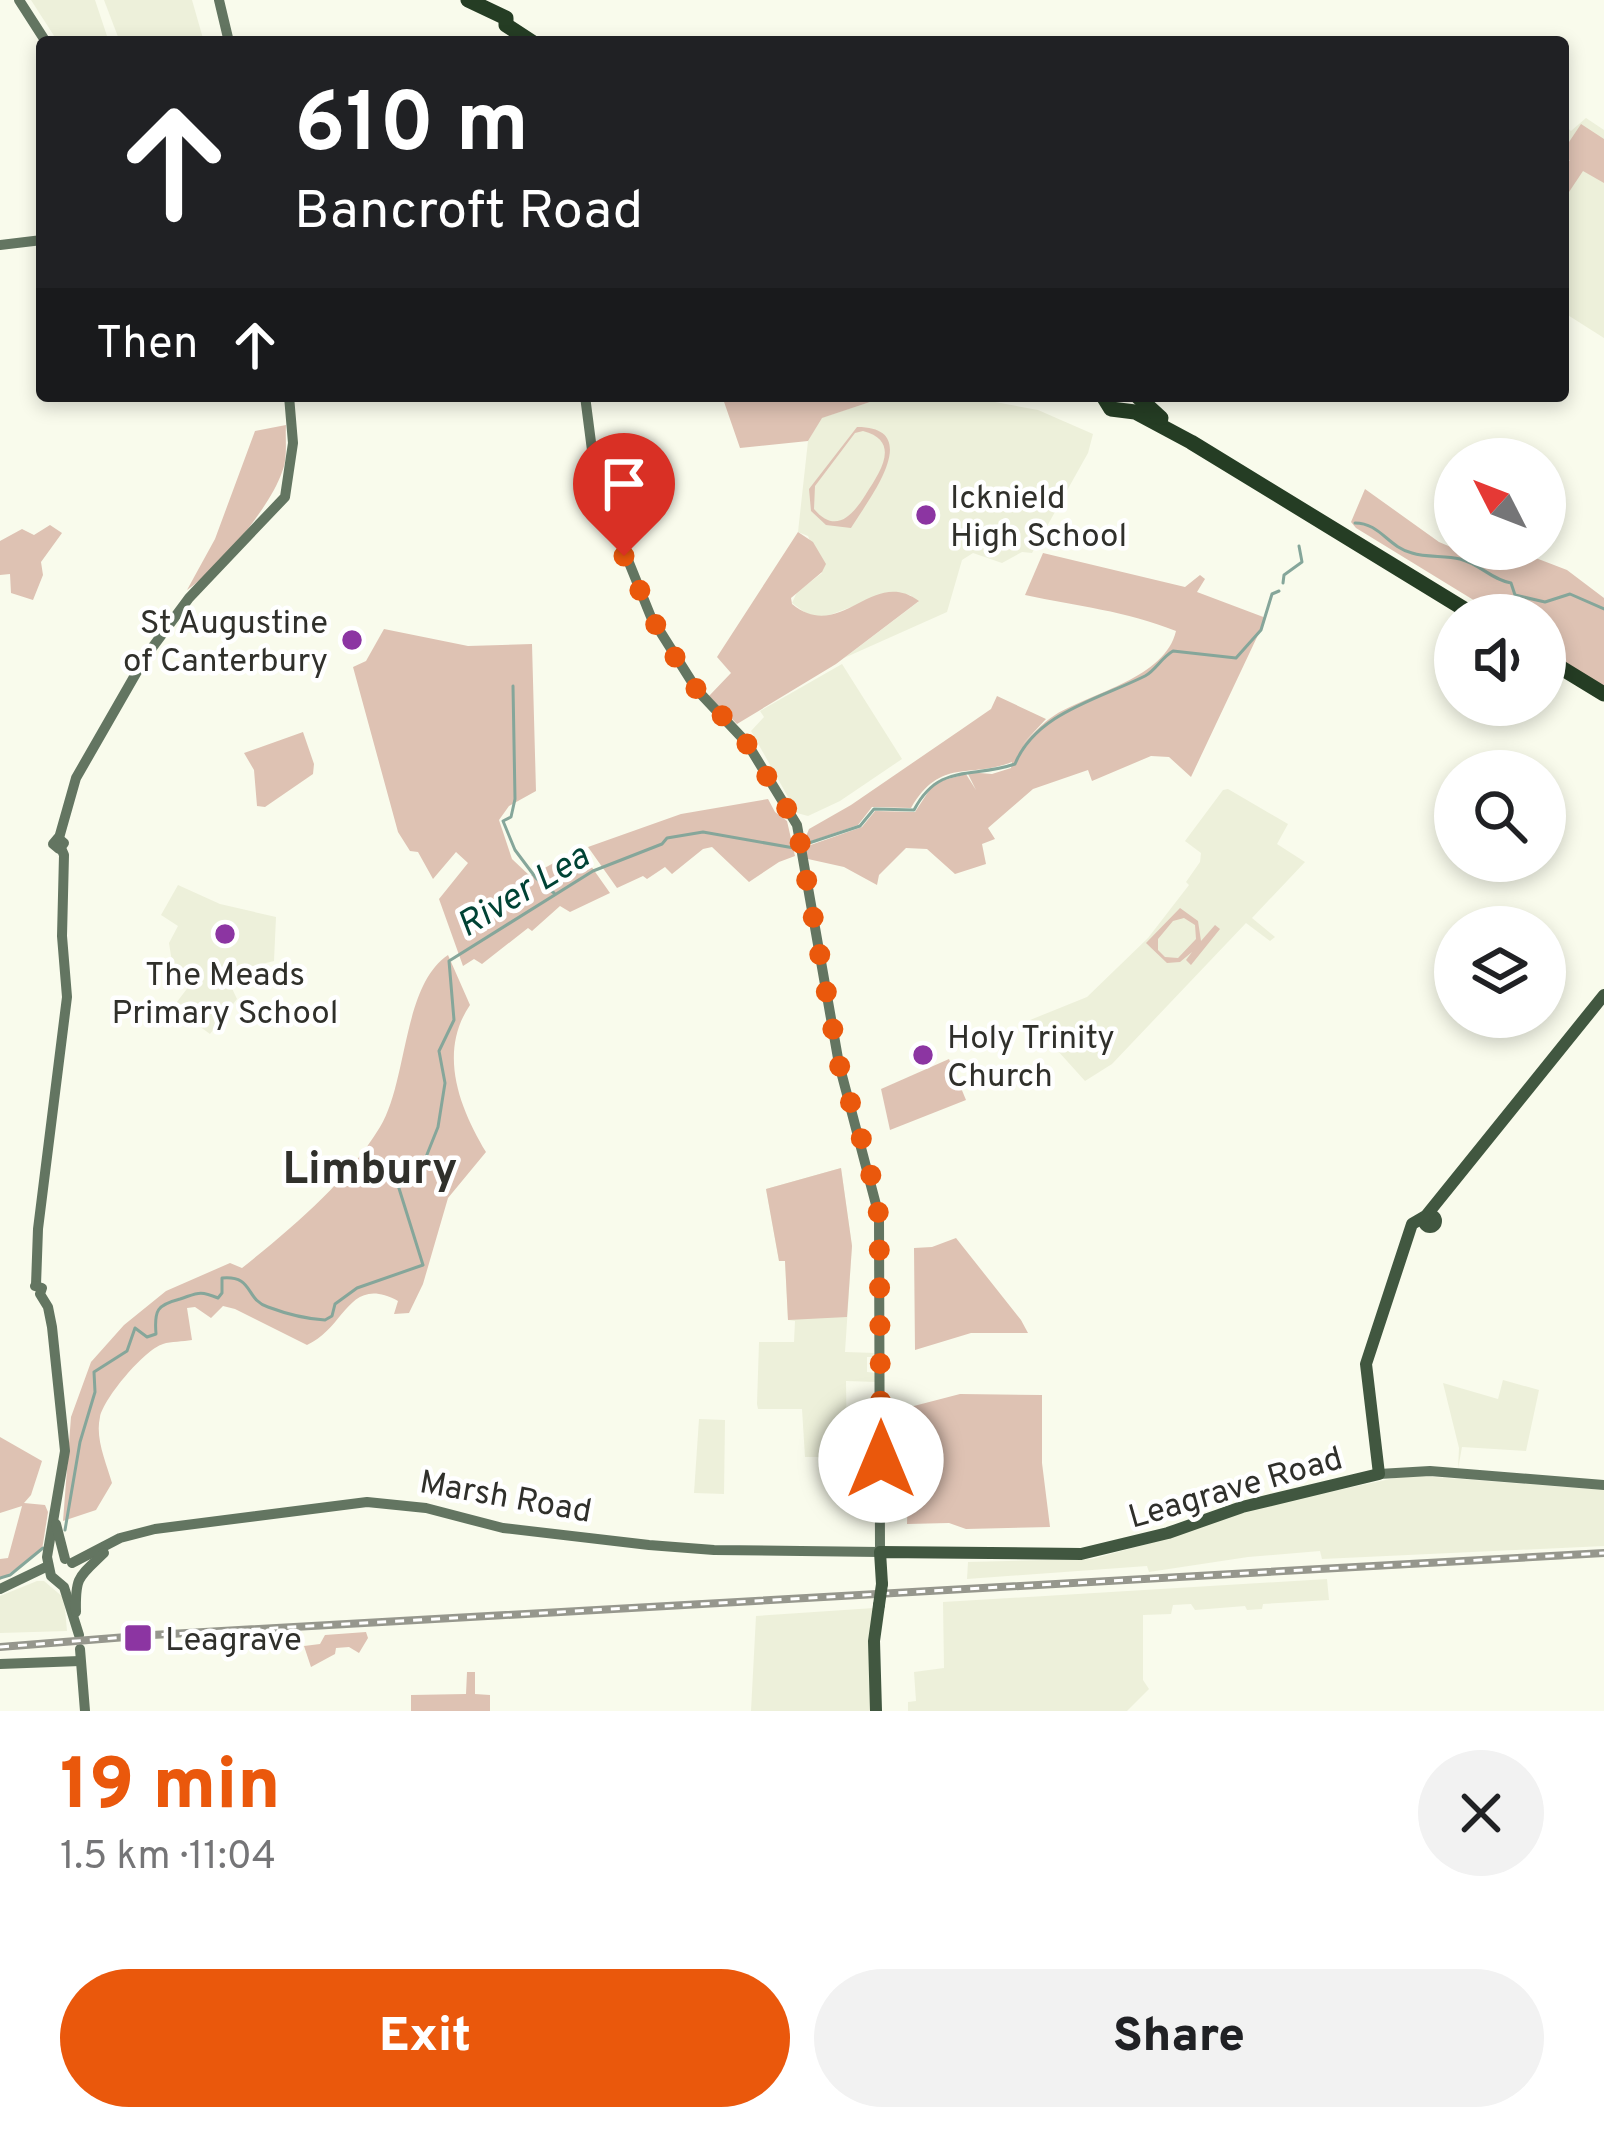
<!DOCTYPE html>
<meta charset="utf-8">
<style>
:root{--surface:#fff;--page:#f2f2f2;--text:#202124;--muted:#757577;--accent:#ea580c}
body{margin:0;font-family:Overpass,sans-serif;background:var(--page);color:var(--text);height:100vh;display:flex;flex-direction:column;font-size:45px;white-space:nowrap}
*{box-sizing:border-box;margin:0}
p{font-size:39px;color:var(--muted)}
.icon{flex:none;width:66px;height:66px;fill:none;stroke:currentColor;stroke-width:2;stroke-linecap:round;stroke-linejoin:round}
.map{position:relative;height:1711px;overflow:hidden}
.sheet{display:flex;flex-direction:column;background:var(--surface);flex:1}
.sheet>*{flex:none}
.guide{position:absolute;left:36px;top:36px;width:1533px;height:366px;border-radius:12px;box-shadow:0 6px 18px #0003;background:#202124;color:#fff;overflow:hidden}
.needle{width:78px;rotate:312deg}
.buttons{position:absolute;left:1434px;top:438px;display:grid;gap:24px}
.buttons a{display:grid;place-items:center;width:132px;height:132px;border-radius:50%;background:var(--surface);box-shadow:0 6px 18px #0003;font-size:60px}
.pin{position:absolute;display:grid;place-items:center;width:102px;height:102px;color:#fff;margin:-123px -51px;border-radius:50% 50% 50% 0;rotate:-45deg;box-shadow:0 0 12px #0007}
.pin .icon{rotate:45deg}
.me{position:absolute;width:132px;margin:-66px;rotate:0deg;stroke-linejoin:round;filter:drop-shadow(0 0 9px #0008)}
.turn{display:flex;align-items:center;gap:42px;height:252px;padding:0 60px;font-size:54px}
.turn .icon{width:156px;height:156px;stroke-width:2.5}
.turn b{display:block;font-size:84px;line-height:102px}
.then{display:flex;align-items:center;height:114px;padding:0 60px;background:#0003;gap:24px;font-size:45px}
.round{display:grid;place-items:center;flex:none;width:126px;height:126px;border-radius:63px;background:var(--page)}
.overview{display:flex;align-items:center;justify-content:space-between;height:204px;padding:0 60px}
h1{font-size:72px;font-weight:800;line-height:90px;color:var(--accent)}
.cta{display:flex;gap:24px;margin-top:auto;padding:24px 60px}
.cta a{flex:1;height:138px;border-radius:72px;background:var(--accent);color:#fff;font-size:48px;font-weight:800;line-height:138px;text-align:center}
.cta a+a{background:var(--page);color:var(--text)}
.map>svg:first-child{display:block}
</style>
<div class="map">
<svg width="1604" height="1711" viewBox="0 0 1604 1711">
<rect width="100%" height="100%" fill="#f9fbec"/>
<g fill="#edf0da">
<path d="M 31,0 L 95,0 L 109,42 L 58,42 Z"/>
<path d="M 104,0 L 192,0 L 204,42 L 120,42 Z"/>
<path d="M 1586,118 L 1604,130 L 1604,338 L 1563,312 L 1563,124 L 1571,131 Z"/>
<path d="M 909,396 L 963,396 L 1038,410 L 1093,434 L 1088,453 L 1032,553 L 1022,552 L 1002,563 L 973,553 L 962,560 L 947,612 L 844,658 L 918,602 L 910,595 L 888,593 L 822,618 L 807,614 L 792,603 L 797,592 L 822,573 L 808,536 L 798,532 L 808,441 L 821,418 L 876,400 Z"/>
<path d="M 842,664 L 902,759 L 840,801 L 808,816 L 797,813 L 751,731 L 764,717 L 760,711 Z"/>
<path d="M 1228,789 L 1288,824 L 1277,844 L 1305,862 L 1252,918 L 1275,937 L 1270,941 L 1246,923 L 1112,1064 L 1085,1081 L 1030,1020 L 1087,997 L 1148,938 L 1189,885 L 1186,882 L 1200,862 L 1201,853 L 1185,841 L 1223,790 Z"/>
<path d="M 178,885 L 220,904 L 276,917 L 274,961 L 250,967 L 248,983 L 229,982 L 237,999 L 210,1034 L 173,1007 L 196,977 L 175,981 L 169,943 L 178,926 L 161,915 Z"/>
<path d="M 841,1168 L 852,1246 L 845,1352 L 876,1353 L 876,1357 L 867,1357 L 867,1372 L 877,1373 L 878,1382 L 846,1381 L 847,1457 L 805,1457 L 802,1409 L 758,1409 L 757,1404 L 759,1342 L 794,1342 L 795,1321 L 788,1320 L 785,1261 L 779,1261 L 766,1189 Z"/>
<path d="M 1503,1380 L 1539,1390 L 1526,1451 L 1462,1447 L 1458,1469 L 1459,1448 L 1443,1383 L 1498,1399 Z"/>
<path d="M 699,1419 L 725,1420 L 724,1494 L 694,1493 Z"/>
<path d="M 1409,1475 L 1604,1490 L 1604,1546 L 1322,1559 L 1320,1551 L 1248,1557 L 1149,1572 L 1147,1566 L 967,1579 L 968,1562 L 1092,1559 L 1169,1538 L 1240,1511 Z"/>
<path d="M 1327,1579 L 1329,1600 L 1263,1604 L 1262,1609 L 1247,1610 L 1245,1606 L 1195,1610 L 1191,1604 L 1173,1605 L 1171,1614 L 1143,1615 L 1143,1680 L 1149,1689 L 1127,1711 L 908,1711 L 908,1702 L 916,1701 L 914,1672 L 944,1668 L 943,1602 Z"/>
<path d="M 37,1581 L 44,1581 L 64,1598 L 67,1631 L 0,1633 L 0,1596 Z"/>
<path d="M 874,1608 L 871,1711 L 751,1711 L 756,1616 Z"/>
</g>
<g fill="#dec2b3" fill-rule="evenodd">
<path d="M 1581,124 L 1604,139 L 1604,183 L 1583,171 L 1563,201 L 1563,159 L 1570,161 L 1563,151 Z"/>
<path d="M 722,396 L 909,396 L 876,400 L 822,418 L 808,441 L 740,448 Z"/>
<path d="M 286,425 C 285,440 288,458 282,472 C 270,508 218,569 187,590 L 215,539 L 255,431 Z"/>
<path d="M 857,427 C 927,427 866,503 851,528 L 826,525 L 811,511 L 809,489 ZM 863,431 C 901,441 881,471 866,494 C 853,515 836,535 814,509 L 815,486 L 855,433 Z"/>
<path d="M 1365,489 L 1439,542 L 1498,567 L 1523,553 L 1567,570 L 1604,598 L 1604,688 L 1545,649 L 1545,615 L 1528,615 L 1516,608 L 1509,615 L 1498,615 L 1356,528 L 1351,522 Z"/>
<path d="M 50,525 L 62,533 L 41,562 L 43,575 L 33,600 L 11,593 L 10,574 L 0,575 L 0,541 L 22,529 L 34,535 Z"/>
<path d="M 798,532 L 813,542 L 826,564 L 822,572 L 791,598 L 792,604 C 841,644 872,566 919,601 L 836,664 L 737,724 L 709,696 L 731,673 L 717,657 Z"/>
<path d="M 1043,553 L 1185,587 L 1200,575 L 1205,579 L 1197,592 L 1266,618 L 1191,777 L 1169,757 L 1151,756 L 1092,781 L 1088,770 L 1033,789 L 988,828 L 995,839 L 982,844 L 986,864 L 955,874 L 927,849 L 906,848 L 879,875 L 877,885 L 844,867 L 808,859 L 802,848 L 862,827 L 875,811 L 915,812 L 934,783 L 966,774 L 976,790 L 967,772 L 992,774 L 1011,768 L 1012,762 C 969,779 941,757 911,808 L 872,807 L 858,825 L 803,844 L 809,829 L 851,805 L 962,729 L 991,709 L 997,696 L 1046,719 L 1020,747 C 1031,736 1042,723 1055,715 C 1093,692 1165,678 1176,631 C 1126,611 1077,606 1025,595 Z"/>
<path d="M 384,629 L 468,646 L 532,644 L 536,791 L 509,806 L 499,820 L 512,859 L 530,876 L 579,849 L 610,893 L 570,912 L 560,906 L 532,931 L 528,928 L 482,964 L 474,959 L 463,966 L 439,899 L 468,863 L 456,852 L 433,879 L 418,852 L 410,851 L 398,832 L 353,667 L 366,661 Z"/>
<path d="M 303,732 L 314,764 L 313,774 L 265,807 L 257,806 L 254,770 L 244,753 Z"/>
<path d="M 768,799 L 775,812 L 787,821 L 795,856 L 779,862 L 749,882 L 712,847 L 703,849 L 672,874 L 665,867 L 647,879 L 643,876 L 617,888 L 588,847 L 681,814 Z"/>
<path d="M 1180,908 L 1198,921 L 1201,941 L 1215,925 L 1220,929 L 1191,965 L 1186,960 L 1192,952 L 1180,962 L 1167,963 L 1146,943 ZM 1184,918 L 1195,925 L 1196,939 L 1178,958 L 1165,957 L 1158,950 L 1158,939 L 1173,921 Z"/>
<path d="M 448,955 L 470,1005 C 438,1052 459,1107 486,1152 L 448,1198 L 423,1284 L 409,1313 L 394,1314 L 398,1301 C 348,1274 346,1328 307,1345 L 235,1309 L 223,1306 L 211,1318 L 195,1307 L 187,1308 L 192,1340 C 183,1342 171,1341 163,1344 C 144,1350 104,1398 100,1417 C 95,1438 106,1462 112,1483 L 96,1510 L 63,1521 L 71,1417 L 91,1362 L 124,1325 L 166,1291 L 230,1263 L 242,1268 C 293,1227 345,1184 380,1127 C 408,1081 402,986 448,955 Z"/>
<path d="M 949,1059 L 966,1100 L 890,1130 L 881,1089 Z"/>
<path d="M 841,1168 L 852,1246 L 847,1317 L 788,1320 L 785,1261 L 779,1261 L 766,1189 Z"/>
<path d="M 956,1238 L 1021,1320 L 1028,1333 L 971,1333 L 915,1350 L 914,1248 L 932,1247 Z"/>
<path d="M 960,1394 L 1042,1395 L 1042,1463 L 1050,1527 L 966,1529 L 949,1523 L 907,1524 L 910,1407 Z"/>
<path d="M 0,1437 L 42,1461 L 31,1495 L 24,1503 L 45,1505 L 48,1512 L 42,1550 L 0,1580 L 0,1559 L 8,1558 L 22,1506 L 0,1513 Z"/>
<path d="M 366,1632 L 368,1638 L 359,1653 L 349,1647 L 336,1648 L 335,1654 L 311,1667 L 304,1646 L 320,1644 L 325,1635 Z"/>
<path d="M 467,1672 L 475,1672 L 475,1694 L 490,1695 L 490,1711 L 411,1711 L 411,1695 L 466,1694 Z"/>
</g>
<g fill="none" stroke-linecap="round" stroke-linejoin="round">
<g stroke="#85a69a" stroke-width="3">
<path d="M 1355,523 C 1380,523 1388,547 1412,553 C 1427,558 1445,555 1460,559 C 1480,564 1492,580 1511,583 L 1515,595 L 1545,602 L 1570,594 L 1604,609"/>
<path d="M 1283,583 L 1284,575 L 1302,562 L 1299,546"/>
<path d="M 513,686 L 515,799 L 511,817 L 503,821 L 515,850 L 536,878 L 554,893"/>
<path d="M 65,1530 L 80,1442 L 95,1392 L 94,1372 L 127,1351 L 135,1328 L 147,1337 L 156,1334 C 154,1310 157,1305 180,1299 C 198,1293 199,1290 218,1298 L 222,1293 L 222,1278 C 254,1275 245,1300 268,1307 C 284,1313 307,1319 325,1320 L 332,1316 L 335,1304 L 357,1288 L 423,1265 L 397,1182 L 401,1173 L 424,1162 L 438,1127 L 445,1083 L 439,1051 L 454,1020 L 449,961 L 593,871 L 662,844 L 667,838 L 703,832 L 794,848 L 860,826 L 874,809 L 914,810 C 939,762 972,779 1015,764 C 1036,713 1099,699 1145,676 C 1156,670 1161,658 1173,651 L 1236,658 L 1261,630 L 1272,594 L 1279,591"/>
<path d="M 0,1578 L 10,1575 L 43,1548"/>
</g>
<g stroke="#637561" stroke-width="10">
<path d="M 19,0 L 46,42"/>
<path d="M 219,0 L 229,42"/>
<path d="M 0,245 L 42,240"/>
<path d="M 58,838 L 64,843 L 59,849 L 53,844 Z"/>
<path d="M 59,838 L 76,778 L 146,656 L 189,598 L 285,497 L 293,443 L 289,396"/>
<path d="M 36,1285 L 38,1229 L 67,997 L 62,936 L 64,855 L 61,848"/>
<path d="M 35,1286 L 42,1288 L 40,1294 L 48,1307 L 52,1327 L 65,1451 L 47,1557 L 51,1576 L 64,1587 L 79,1635"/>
<path d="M 1379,1474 L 1430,1471 L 1604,1485"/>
<path d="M 56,1524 L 65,1559"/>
<path d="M 72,1563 L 120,1538 L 155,1529 L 367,1502 L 426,1508 L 503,1528 L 649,1545 L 714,1550 L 880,1552 L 879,1216 L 839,1064 L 797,825 L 747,743 L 697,690 L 651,617 L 596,481 L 585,396"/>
<path d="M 0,1589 L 48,1566"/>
<path d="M 76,1612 C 75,1576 79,1577 104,1553"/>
<path d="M 80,1649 L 85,1711"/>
<path d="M 0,1664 L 80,1661"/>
</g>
<g stroke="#415740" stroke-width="12">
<circle cx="1430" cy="1221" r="6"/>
<path d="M 1425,1217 L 1604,995"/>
<path d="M 882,1584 L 880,1552 L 1081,1554 L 1168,1533 L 1242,1507 L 1379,1474 L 1366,1364 L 1412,1224 L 1424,1217"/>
<path d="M 876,1711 L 874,1641 L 879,1605"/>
</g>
<g stroke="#253d24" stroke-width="15">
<path d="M 468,0 L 506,18 L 506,25 L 532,42"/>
<path d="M 1103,396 L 1111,409 L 1135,412 L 1191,442 L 1474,615"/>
<path d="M 1137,396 L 1161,418"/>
<path d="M 1545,658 L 1604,694"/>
</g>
<g stroke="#96978d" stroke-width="8">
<path id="rail" d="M 0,1647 L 152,1635 L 1604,1553"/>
</g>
<use href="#rail" stroke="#fff" stroke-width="3" stroke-dasharray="9" stroke-linecap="butt"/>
<path stroke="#415740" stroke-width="12" d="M 879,1605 L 882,1584"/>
</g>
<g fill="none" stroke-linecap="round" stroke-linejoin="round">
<path stroke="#ea580c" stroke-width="21" stroke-dasharray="0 37.8" d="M 624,556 L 661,636 L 697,690 L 742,736 L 797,825 L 839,1064 L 868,1161 L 879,1216 L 881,1460"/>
</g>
<g fill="#8c35a2" stroke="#fff" stroke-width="4.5">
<circle cx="926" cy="515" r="12"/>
<circle cx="352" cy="640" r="12"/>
<circle cx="225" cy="934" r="12"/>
<circle cx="923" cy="1055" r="12"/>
<rect x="123" y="1623" width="30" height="30" rx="6"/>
</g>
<g text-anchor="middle" stroke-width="9" stroke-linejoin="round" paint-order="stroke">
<g font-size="33" fill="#30302b" stroke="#fff" text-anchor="start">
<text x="950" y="508">Icknield<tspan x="950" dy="38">High School</tspan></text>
<text x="328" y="633" text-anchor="end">St Augustine<tspan x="328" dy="38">of Canterbury</tspan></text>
<text x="225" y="985" text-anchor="middle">The Meads<tspan x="225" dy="38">Primary School</tspan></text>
<text x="947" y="1048">Holy Trinity<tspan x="947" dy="38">Church</tspan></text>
<text x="165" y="1650">Leagrave</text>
</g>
<g font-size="33" fill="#30302b" stroke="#fff">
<text transform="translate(1235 1486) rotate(-16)" y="12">Leagrave Road</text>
<text transform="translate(506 1495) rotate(10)" y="12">Marsh Road</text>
</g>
<g font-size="36" font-style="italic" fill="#004335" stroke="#fff">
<text transform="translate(522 889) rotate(-31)" y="13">River Lea</text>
</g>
<g font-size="45" font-weight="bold" fill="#30302b" stroke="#fff">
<text x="370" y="1183">Limbury</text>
</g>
</g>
</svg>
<div class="buttons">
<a><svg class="needle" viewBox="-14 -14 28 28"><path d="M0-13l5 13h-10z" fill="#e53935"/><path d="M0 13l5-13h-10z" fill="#757577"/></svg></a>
<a><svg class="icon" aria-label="sound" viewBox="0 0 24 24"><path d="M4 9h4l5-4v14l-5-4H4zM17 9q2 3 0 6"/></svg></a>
<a><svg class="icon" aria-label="search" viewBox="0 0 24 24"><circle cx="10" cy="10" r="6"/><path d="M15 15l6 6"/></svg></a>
<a><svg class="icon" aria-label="layers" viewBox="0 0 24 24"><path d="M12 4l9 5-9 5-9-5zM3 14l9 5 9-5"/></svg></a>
</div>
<div class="pin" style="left:624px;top:556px;background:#d93025"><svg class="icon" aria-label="arrive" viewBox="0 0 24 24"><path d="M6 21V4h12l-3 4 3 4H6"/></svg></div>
<svg class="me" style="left:881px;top:1460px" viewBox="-20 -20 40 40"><circle r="19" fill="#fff"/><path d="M0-13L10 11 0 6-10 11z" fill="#ea580c"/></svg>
<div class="guide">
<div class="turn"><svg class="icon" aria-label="ahead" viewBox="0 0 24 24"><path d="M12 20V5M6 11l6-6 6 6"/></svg><div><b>610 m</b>Bancroft Road</div></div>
<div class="then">Then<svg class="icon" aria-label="ahead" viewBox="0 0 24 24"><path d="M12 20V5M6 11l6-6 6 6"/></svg></div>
</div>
</div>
<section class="sheet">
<div class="overview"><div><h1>19 min</h1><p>1.5 km · 11:04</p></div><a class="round"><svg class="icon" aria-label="close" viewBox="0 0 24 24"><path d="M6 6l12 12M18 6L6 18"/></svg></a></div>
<div class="cta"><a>Exit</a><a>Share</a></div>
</section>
